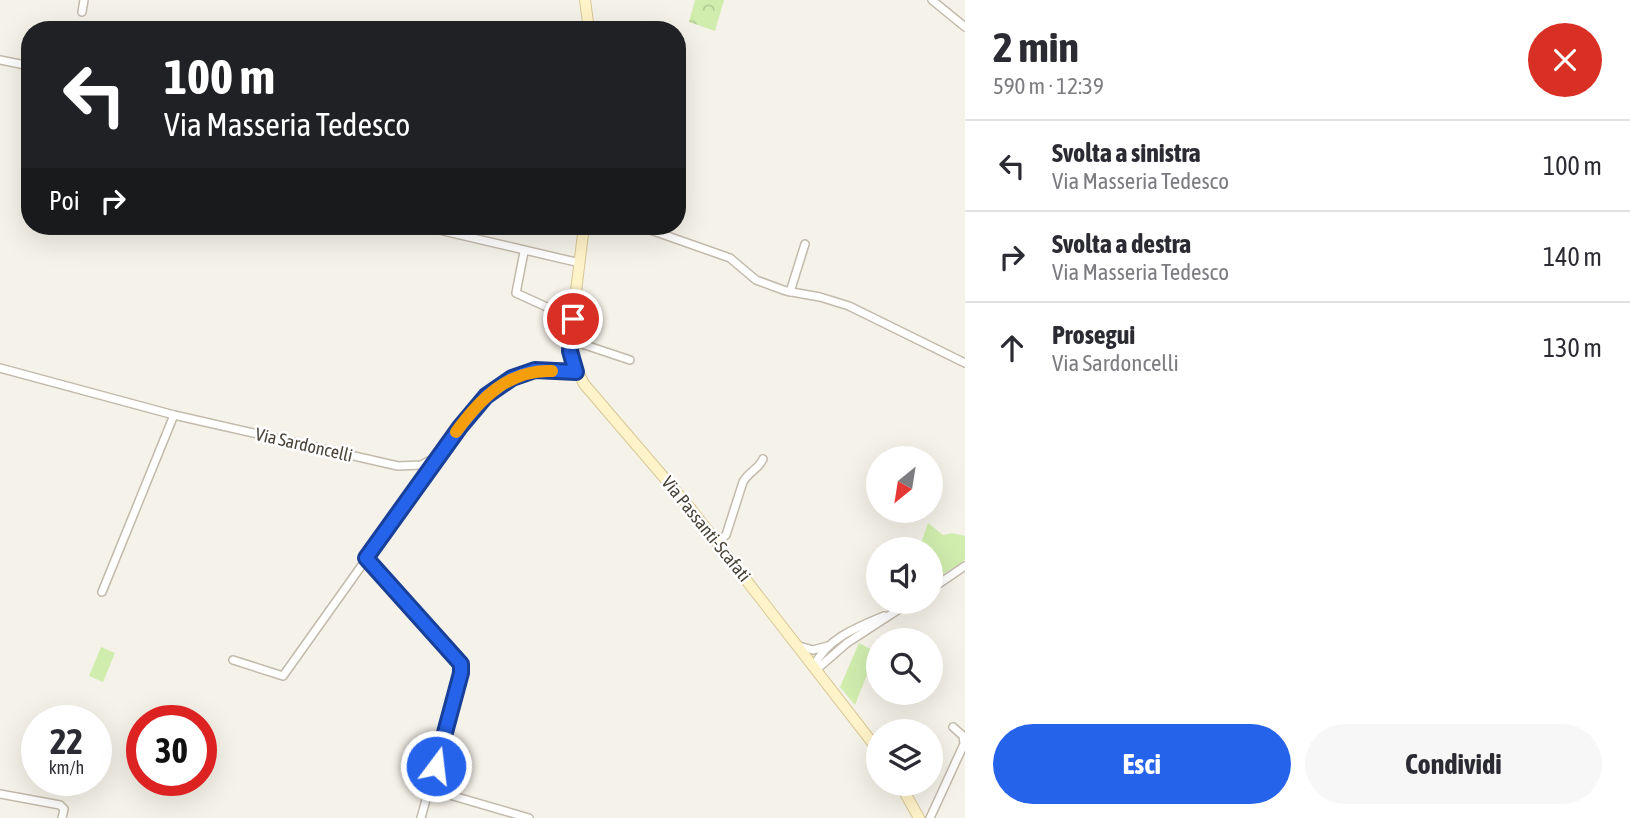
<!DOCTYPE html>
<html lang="it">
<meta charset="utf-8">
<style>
:root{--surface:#fff;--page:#f7f7f7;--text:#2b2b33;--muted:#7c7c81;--line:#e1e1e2;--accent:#2563eb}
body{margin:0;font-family:"Asap Condensed",sans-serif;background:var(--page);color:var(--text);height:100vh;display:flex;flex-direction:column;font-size:26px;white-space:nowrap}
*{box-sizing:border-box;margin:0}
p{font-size:23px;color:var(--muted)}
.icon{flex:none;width:38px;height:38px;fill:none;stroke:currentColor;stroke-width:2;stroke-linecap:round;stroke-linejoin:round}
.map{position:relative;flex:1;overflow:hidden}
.details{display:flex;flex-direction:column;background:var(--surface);width:665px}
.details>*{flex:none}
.banner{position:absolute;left:21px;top:21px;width:665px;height:214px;border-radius:28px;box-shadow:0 7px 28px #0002;background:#202124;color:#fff;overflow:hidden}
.needle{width:46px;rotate:210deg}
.fabs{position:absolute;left:866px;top:446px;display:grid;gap:14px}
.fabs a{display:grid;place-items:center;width:77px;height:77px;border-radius:50%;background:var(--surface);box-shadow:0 7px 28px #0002;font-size:35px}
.speed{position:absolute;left:21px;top:705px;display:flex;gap:14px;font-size:35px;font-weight:700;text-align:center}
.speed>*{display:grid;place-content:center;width:91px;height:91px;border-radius:50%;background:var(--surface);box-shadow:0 7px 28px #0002;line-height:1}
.speed small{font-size:18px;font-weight:400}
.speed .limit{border:10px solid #d22;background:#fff;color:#111}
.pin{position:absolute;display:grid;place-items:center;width:60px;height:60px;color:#fff;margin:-30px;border:4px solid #fff;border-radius:50%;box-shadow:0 2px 7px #0007}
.me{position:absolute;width:77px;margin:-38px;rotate:15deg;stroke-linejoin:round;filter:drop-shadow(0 0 5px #0008)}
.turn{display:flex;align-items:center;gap:24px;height:147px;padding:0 28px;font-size:32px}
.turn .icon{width:91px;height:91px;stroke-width:2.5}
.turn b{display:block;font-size:49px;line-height:60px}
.then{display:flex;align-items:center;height:66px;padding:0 28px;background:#0003;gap:14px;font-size:26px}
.round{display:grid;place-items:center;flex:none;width:74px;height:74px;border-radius:37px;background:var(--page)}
.summary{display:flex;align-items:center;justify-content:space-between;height:119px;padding:0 28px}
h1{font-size:42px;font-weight:700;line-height:52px}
.primary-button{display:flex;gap:14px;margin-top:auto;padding:14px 28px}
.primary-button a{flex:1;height:80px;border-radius:42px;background:var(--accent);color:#fff;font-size:28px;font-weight:700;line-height:80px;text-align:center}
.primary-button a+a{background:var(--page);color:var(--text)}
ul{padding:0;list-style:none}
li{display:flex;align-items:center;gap:21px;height:91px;padding:0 28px;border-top:2px solid var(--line)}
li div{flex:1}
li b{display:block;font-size:26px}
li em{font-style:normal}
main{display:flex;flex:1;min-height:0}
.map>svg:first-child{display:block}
</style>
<main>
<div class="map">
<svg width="965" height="818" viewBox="0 0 965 818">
<defs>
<pattern id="forest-crowns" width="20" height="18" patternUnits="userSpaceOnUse" patternTransform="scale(1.75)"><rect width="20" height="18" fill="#d0edae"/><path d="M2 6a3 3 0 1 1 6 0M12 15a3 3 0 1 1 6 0" fill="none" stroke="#b4cc96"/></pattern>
</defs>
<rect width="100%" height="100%" fill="#f5f2e9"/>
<g fill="#d0edae">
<path d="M 928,523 L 943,535 L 952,533 L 965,536 L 965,560 L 931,582 L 931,550 L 919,549 Z"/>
<path d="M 859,643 L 876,652 L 855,705 L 840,687 Z"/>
<path d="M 101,647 L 115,653 L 103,682 L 89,676 Z"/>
</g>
<path fill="url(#forest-crowns)" d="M 695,0 L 724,0 L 715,31 L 689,22 Z"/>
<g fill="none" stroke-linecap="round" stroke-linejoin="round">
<g stroke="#c2baaa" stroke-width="10">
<g id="street">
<path d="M 932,0 L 965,27"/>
<path d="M 82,12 L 84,0"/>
<path d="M 0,60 L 30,66"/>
<path d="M 422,226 L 580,263"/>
<path d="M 639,226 L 730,258 L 756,280 L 786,291 L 820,297 L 849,306 L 965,363"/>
<path d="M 524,252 L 516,293 L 573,319"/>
<path d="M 790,292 L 805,244"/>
<path d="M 570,340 L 630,360"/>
<path d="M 0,368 L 174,415 L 398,466 L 421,465 L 441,455 L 460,427 L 487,396 L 512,378 L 535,370 L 576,372"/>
<path d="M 718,542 L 726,535 L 743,482 C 749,471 758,470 763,459"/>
<path d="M 931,589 L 965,566"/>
<path d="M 102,592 L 174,415"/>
<path d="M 799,646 L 813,650 L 828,646"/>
<path d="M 233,660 L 283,676 L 367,558"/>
<path d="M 814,666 C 827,638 858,627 884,616"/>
<path d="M 817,669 L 847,643 L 910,602"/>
<path d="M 429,789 L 529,818"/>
<path d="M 0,794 L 60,805 L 64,809 L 62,818"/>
<path d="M 421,818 L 462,668 L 461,664 L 367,558 L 440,457"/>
<path d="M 930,818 L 964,744 L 963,736 L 953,727"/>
</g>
</g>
<g stroke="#d9c795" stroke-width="12">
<g id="secondary">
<path d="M 585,0 L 589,30"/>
<path d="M 584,226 L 570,340 L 573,362 L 584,384 L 691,509 L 878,750"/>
<path d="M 900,784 L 919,818"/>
</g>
</g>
<use href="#street" stroke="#fff" stroke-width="7"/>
<use href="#secondary" stroke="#fff3c9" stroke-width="10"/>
</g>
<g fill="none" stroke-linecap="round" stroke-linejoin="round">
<g stroke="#184099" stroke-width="18">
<path id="route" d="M 436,766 L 461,673 L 461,664 L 366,558 L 460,427 L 486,396 L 512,378 L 535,370 L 576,372 L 570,351 L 573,319"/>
</g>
<use href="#route" stroke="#2563eb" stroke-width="12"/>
<path stroke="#f59e0b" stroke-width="12" d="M 456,432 C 480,399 509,369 552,371"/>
</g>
<g text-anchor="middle" stroke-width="5" stroke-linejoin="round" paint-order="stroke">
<g font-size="18" fill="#4a4236" stroke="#fff">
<text transform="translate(304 445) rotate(13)" y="6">Via Sardoncelli</text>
<text transform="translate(706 529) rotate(51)" y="6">Via Passanti-Scafati</text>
</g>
</g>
</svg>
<div class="fabs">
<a><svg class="needle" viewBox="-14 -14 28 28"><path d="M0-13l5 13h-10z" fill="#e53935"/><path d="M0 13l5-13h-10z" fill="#7c7c81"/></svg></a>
<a><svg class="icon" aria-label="sound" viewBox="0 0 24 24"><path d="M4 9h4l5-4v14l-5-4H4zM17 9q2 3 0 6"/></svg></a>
<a><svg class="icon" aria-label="search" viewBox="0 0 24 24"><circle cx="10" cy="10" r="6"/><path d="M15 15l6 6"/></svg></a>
<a><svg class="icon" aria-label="layers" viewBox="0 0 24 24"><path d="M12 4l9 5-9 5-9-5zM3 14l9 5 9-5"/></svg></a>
</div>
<div class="speed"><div>22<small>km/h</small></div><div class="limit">30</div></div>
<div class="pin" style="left:573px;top:319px;background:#d93025"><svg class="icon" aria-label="arrive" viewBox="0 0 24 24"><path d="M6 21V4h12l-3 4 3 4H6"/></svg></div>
<svg class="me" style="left:436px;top:766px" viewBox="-20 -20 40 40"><circle r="17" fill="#2563eb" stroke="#fff" stroke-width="3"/><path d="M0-11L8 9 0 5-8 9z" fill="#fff"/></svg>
<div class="banner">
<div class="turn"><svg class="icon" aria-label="left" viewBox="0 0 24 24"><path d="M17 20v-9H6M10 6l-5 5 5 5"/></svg><div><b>100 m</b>Via Masseria Tedesco</div></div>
<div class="then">Poi<svg class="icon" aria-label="right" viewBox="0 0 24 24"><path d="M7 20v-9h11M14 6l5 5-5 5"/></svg></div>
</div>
</div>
<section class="details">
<div class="summary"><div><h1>2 min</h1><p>590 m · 12:39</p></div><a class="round" style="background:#d93025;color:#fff"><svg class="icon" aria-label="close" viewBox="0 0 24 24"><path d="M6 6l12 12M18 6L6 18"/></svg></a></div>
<ul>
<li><svg class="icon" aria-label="left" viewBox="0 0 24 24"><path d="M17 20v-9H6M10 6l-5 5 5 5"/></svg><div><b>Svolta a sinistra</b><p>Via Masseria Tedesco</p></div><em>100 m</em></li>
<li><svg class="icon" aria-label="right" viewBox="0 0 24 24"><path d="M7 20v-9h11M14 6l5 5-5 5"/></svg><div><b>Svolta a destra</b><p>Via Masseria Tedesco</p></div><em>140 m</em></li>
<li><svg class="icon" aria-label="ahead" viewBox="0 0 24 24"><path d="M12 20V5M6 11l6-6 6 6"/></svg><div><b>Prosegui</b><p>Via Sardoncelli</p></div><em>130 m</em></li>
</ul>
<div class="primary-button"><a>Esci</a><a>Condividi</a></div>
</section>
</main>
